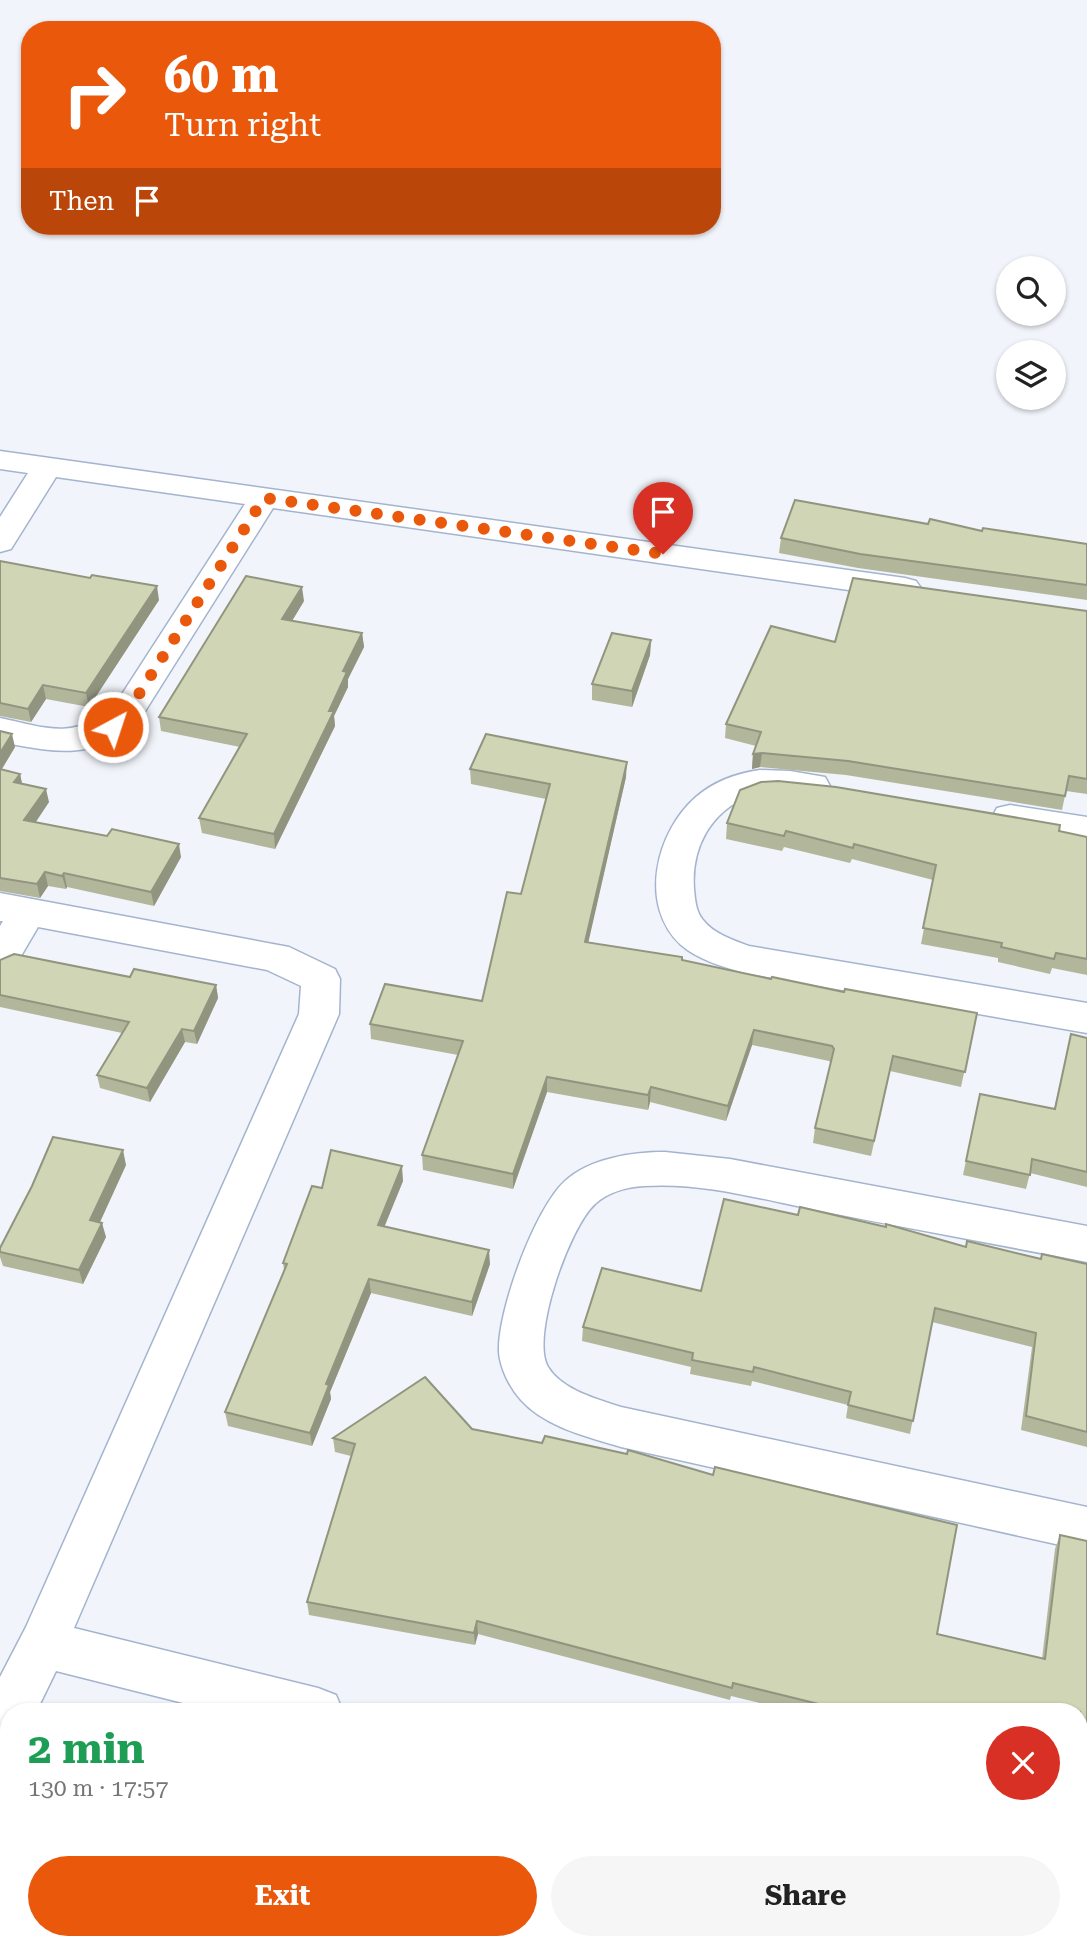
<!DOCTYPE html>
<meta charset="utf-8">
<style>
:root{--surface:#fff;--page:#f6f6f6;--text:#222;--muted:#767676;--accent:#ea580c}
body{margin:0;font-family:"Roboto Serif",serif;background:var(--page);color:var(--text);height:100vh;display:flex;flex-direction:column;font-size:26px;white-space:nowrap}
*{box-sizing:border-box;margin:0}
p{font-size:23px;color:var(--muted)}
.icon{flex:none;width:38px;height:38px;fill:none;stroke:currentColor;stroke-width:2;stroke-linecap:round;stroke-linejoin:round}
.map{position:relative;flex:1;overflow:hidden}
.sheet{position:absolute;left:0px;top:1703px;width:1088px;height:247px;display:flex;flex-direction:column;background:var(--surface);border-radius:28px 28px 0 0;box-shadow:0 2px 5px #0004}
.sheet>*{flex:none}
.top-card{position:absolute;left:21px;top:21px;width:700px;height:214px;border-radius:28px;box-shadow:0 2px 5px #0004;background:#ea580c;color:#fff;overflow:hidden}
.tools{position:absolute;left:996px;top:256px;display:grid;gap:14px}
.tools a{display:grid;place-items:center;width:70px;height:70px;border-radius:50%;background:var(--surface);box-shadow:0 2px 5px #0004;font-size:35px}
.pin{position:absolute;display:grid;place-items:center;width:60px;height:60px;color:#fff;margin:-72px -30px;border-radius:50% 50% 50% 0;rotate:-45deg;box-shadow:0 0 7px #0007}
.pin .icon{rotate:45deg}
.me{position:absolute;width:77px;margin:-38px;rotate:40deg;stroke-linejoin:round;filter:drop-shadow(0 0 5px #0008)}
.turn{display:flex;align-items:center;gap:24px;height:147px;padding:0 28px;font-size:32px}
.turn .icon{width:91px;height:91px;stroke-width:2.5}
.turn b{display:block;font-size:49px;line-height:60px}
.then{display:flex;align-items:center;height:66px;padding:0 28px;background:#0003;gap:14px;font-size:26px}
.round{display:grid;place-items:center;flex:none;width:74px;height:74px;border-radius:37px;background:var(--page)}
.head{display:flex;align-items:center;justify-content:space-between;height:119px;padding:0 28px}
h1{font-size:42px;font-weight:700;line-height:52px;color:#1e9e55}
.action{display:flex;gap:14px;margin-top:auto;padding:14px 28px}
.action a{flex:1;height:80px;border-radius:42px;background:var(--accent);color:#fff;font-size:28px;font-weight:700;line-height:80px;text-align:center}
.action a+a{background:var(--page);color:var(--text)}
.map>svg:first-child{display:block}
</style>
<div class="map">
<svg width="1087" height="1949" viewBox="0 0 1087 1949">
<rect width="100%" height="100%" fill="#f1f4fa"/>
<g fill="none" stroke-linecap="round" stroke-linejoin="round">
<g stroke="#a4b4cf" stroke-width="3">
<g id="minor">
<path d="M 0,451 L 905,578 L 916,581 L 921,588 L 916,595 L 905,598 L 273,508 L 137,724 C 91,761 54,752 0,742 L 0,718 C 48,728 71,740 113,708 L 245,504 L 56,477 L 11,549 L 0,552 L 0,517 L 28,473 L 0,469 Z"/>
<path d="M 760,770 L 790,771 L 825,777 L 830,786 L 825,795 C 801,801 774,787 750,796 C 710,811 691,849 694,889 C 695,900 696,912 703,920 C 714,934 733,940 749,946 L 1087,1003 L 1087,1033 L 745,973 C 724,967 698,960 681,945 C 638,905 656,832 696,797 C 713,782 737,773 760,770 Z"/>
<path d="M 1010,805 L 1087,817 L 1087,843 L 997,826 L 992,817 L 997,808 Z"/>
<path d="M 0,893 L 289,947 L 335,969 L 340,979 L 339,1014 L 74,1628 L 318,1688 L 336,1695 L 343,1712 L 219,1712 L 56,1671 L 36,1712 L 9,1712 L 9,1736 L 0,1733 L 0,1677 L 26,1627 L 299,1014 L 301,986 L 267,970 L 38,927 L 14,968 L 0,972 L 0,926 L 3,921 L 0,921 Z"/>
<path d="M 665,1152 L 730,1159 L 1087,1226 L 1087,1262 C 997,1244 906,1228 816,1210 C 760,1199 702,1182 644,1186 C 627,1187 608,1192 595,1204 C 570,1226 530,1337 548,1367 C 562,1390 597,1399 621,1407 L 1087,1507 L 1087,1551 L 621,1447 C 588,1437 545,1427 521,1400 C 510,1388 500,1368 499,1352 C 497,1312 535,1208 565,1181 C 590,1158 633,1152 665,1152 Z"/>
<path d="M 1080,1870 L 1087,1872 L 1087,1926 L 1080,1924 Z"/>
</g>
</g>
<use href="#minor" fill="#fff" fill-rule="evenodd"/>
</g>
<g fill="#b2b79c">
<path d="M 928,524 L 1087,544 L 1087,600 L 858,568 L 779,553 L 781,538 Z"/>
<path d="M 0,561 L 159,600 L 89,707 L 46,699 L 31,722 L 0,716 Z"/>
<path d="M 304,601 L 292,621 L 362,633 L 364,647 L 348,679 L 348,687 L 334,716 L 335,726 L 275,849 L 202,833 L 199,818 L 240,747 L 161,731 L 159,717 Z"/>
<path d="M 1087,611 L 1087,794 L 1066,791 L 1062,810 L 846,775 L 760,767 L 752,769 L 753,754 L 756,746 L 725,738 L 726,724 L 835,642 Z"/>
<path d="M 651,640 L 650,655 L 632,707 L 592,700 L 592,684 Z"/>
<path d="M 0,731 L 15,747 L 2,769 L 20,774 L 22,784 L 49,802 L 36,822 L 181,857 L 154,906 L 67,887 L 66,889 L 48,886 L 40,898 L 0,891 Z"/>
<path d="M 470,769 L 626,777 L 588,942 L 682,960 L 771,979 L 977,1013 L 961,1087 L 890,1071 L 871,1156 L 813,1143 L 815,1128 L 831,1063 L 829,1061 L 752,1045 L 726,1121 L 650,1102 L 648,1110 L 547,1092 L 513,1189 L 423,1170 L 422,1155 L 458,1055 L 371,1039 L 370,1024 L 482,1001 L 521,894 L 546,799 L 471,784 Z"/>
<path d="M 727,823 L 1059,831 L 1087,837 L 1087,975 L 1052,968 L 1050,974 L 998,962 L 998,958 L 921,944 L 933,880 L 852,859 L 850,863 L 784,847 L 782,851 L 726,839 Z"/>
<path d="M 0,960 L 130,977 L 216,985 L 218,998 L 197,1044 L 185,1042 L 150,1102 L 100,1088 L 97,1075 L 122,1033 L 0,1007 Z"/>
<path d="M 1071,1034 L 1087,1038 L 1087,1187 L 1030,1173 L 1026,1189 L 963,1175 L 977,1107 L 1054,1109 Z"/>
<path d="M 126,1165 L 100,1222 L 106,1237 L 83,1284 L 3,1266 L 0,1257 L 0,1248 Z"/>
<path d="M 403,1181 L 384,1227 L 490,1264 L 472,1316 L 371,1293 L 330,1392 L 331,1399 L 312,1446 L 228,1426 L 225,1412 L 284,1270 L 283,1263 L 322,1188 Z"/>
<path d="M 798,1215 L 966,1247 L 1041,1259 L 1042,1254 L 1087,1264 L 1087,1447 L 1021,1430 L 1032,1347 L 932,1322 L 910,1434 L 846,1418 L 848,1405 L 752,1381 L 751,1386 L 690,1374 L 691,1367 L 582,1341 L 583,1327 L 701,1291 Z"/>
<path d="M 472,1429 L 937,1634 L 1042,1659 L 1055,1549 L 1060,1535 L 1087,1541 L 1087,1775 L 1080,1773 L 1080,1712 L 797,1712 L 731,1696 L 730,1700 L 478,1634 L 475,1645 L 309,1615 L 307,1602 L 351,1456 L 335,1452 L 333,1438 Z"/>
</g>
<g fill="#91957f">
<path d="M 157,586 L 159,600 L 89,707 L 86,693 Z"/>
<path d="M 302,587 L 304,601 L 284,634 L 282,619 Z"/>
<path d="M 362,633 L 364,647 L 348,679 L 348,687 L 334,716 L 335,726 L 275,849 L 274,834 L 329,711 L 343,671 Z"/>
<path d="M 651,640 L 650,655 L 632,707 L 632,691 Z"/>
<path d="M 43,685 L 46,699 L 31,722 L 28,709 Z"/>
<path d="M 12,734 L 15,747 L 0,772 L 0,753 Z"/>
<path d="M 762,753 L 760,767 L 752,769 L 753,754 Z"/>
<path d="M 627,762 L 626,777 L 585,957 L 585,942 Z"/>
<path d="M 20,774 L 23,788 L 14,782 Z"/>
<path d="M 46,789 L 49,802 L 28,833 L 24,820 Z"/>
<path d="M 179,844 L 181,857 L 154,906 L 151,892 Z"/>
<path d="M 45,872 L 48,886 L 40,898 L 37,884 Z"/>
<path d="M 64,873 L 67,887 L 66,889 L 62,876 Z"/>
<path d="M 216,985 L 218,998 L 197,1044 L 194,1031 Z"/>
<path d="M 182,1029 L 185,1042 L 150,1102 L 147,1088 Z"/>
<path d="M 754,1030 L 752,1045 L 726,1121 L 728,1106 Z"/>
<path d="M 547,1077 L 547,1092 L 513,1189 L 513,1174 Z"/>
<path d="M 651,1087 L 650,1102 L 648,1110 L 648,1095 Z"/>
<path d="M 123,1150 L 126,1165 L 94,1235 L 90,1220 Z"/>
<path d="M 402,1166 L 403,1181 L 379,1240 L 378,1225 Z"/>
<path d="M 102,1223 L 106,1237 L 83,1284 L 79,1270 Z"/>
<path d="M 489,1250 L 490,1264 L 472,1316 L 472,1302 Z"/>
<path d="M 369,1279 L 371,1293 L 330,1392 L 331,1399 L 312,1446 L 310,1433 L 326,1384 Z"/>
<path d="M 477,1621 L 478,1634 L 475,1645 L 474,1633 Z"/>
<path d="M 174,1941 L 182,1941 L 179,1949 L 171,1949 Z"/>
<path d="M 511,1941 L 515,1941 L 512,1949 L 509,1949 Z"/>
</g>
<g fill="#cfd5b5" stroke="#91957f" stroke-width="2">
<path d="M 795,500 L 928,524 L 930,519 L 982,531 L 983,528 L 1087,544 L 1087,585 L 860,554 L 781,538 Z"/>
<path d="M 0,561 L 90,578 L 92,575 L 157,586 L 86,693 L 43,685 L 28,709 L 0,703 Z"/>
<path d="M 246,576 L 302,587 L 282,619 L 362,633 L 343,671 L 347,672 L 329,711 L 334,711 L 274,834 L 199,818 L 247,734 L 159,717 Z"/>
<path d="M 853,578 L 1087,611 L 1087,779 L 1069,776 L 1065,796 L 848,761 L 762,753 L 753,754 L 761,732 L 726,724 L 771,626 L 835,642 Z"/>
<path d="M 612,633 L 651,640 L 632,691 L 592,684 Z"/>
<path d="M 0,731 L 12,734 L 0,753 Z"/>
<path d="M 486,734 L 627,762 L 585,942 L 682,957 L 682,960 L 771,979 L 772,977 L 844,992 L 845,989 L 977,1013 L 965,1072 L 893,1056 L 874,1141 L 815,1128 L 834,1049 L 832,1046 L 754,1030 L 728,1106 L 651,1087 L 648,1095 L 547,1077 L 513,1174 L 422,1155 L 463,1041 L 370,1024 L 385,984 L 482,1001 L 507,892 L 521,894 L 550,784 L 470,769 Z"/>
<path d="M 0,769 L 20,774 L 14,782 L 46,789 L 24,820 L 107,836 L 112,829 L 179,844 L 151,892 L 64,873 L 62,876 L 45,872 L 37,884 L 0,878 Z"/>
<path d="M 778,781 L 836,787 L 1060,825 L 1059,831 L 1087,837 L 1087,959 L 1056,953 L 1054,959 L 1001,947 L 1002,943 L 923,928 L 936,865 L 854,844 L 853,848 L 786,831 L 784,836 L 727,823 L 740,790 L 761,782 Z"/>
<path d="M 14,954 L 130,977 L 134,969 L 216,985 L 194,1031 L 182,1029 L 147,1088 L 97,1075 L 129,1022 L 0,995 L 0,960 Z"/>
<path d="M 1071,1034 L 1087,1038 L 1087,1172 L 1032,1159 L 1030,1175 L 966,1161 L 980,1094 L 1055,1109 Z"/>
<path d="M 53,1137 L 123,1150 L 90,1220 L 102,1223 L 79,1270 L 0,1252 L 0,1248 L 32,1186 Z"/>
<path d="M 331,1150 L 402,1166 L 378,1225 L 489,1250 L 472,1302 L 369,1279 L 326,1384 L 329,1385 L 310,1433 L 225,1412 L 287,1264 L 283,1263 L 312,1186 L 322,1188 Z"/>
<path d="M 724,1199 L 798,1215 L 800,1207 L 886,1227 L 886,1224 L 966,1247 L 967,1241 L 1041,1259 L 1042,1254 L 1087,1264 L 1087,1432 L 1026,1416 L 1036,1333 L 935,1308 L 913,1421 L 848,1405 L 851,1392 L 754,1367 L 753,1372 L 692,1360 L 693,1353 L 583,1327 L 602,1268 L 701,1291 Z"/>
<path d="M 425,1377 L 472,1429 L 542,1443 L 545,1436 L 627,1454 L 628,1450 L 713,1475 L 715,1467 L 957,1525 L 937,1634 L 1045,1659 L 1060,1535 L 1087,1541 L 1087,1762 L 1080,1760 L 1080,1712 L 851,1712 L 733,1683 L 732,1688 L 477,1621 L 474,1633 L 307,1602 L 355,1444 L 333,1438 Z"/>
<path d="M 188,1707 L 207,1712 L 186,1712 Z"/>
<path d="M 52,1941 L 174,1941 L 171,1949 L 49,1949 Z"/>
<path d="M 434,1941 L 511,1941 L 509,1949 L 432,1949 Z"/>
<path d="M 619,1941 L 705,1941 L 704,1949 L 617,1949 Z"/>
</g>
<g fill="none" stroke-linecap="round" stroke-linejoin="round">
<path stroke="#ea580c" stroke-width="12" stroke-dasharray="0 21.6" d="M 113,727 L 125,716 L 264,498 L 663,554"/>
</g>
</svg>
<div class="tools">
<a><svg class="icon" aria-label="search" viewBox="0 0 24 24"><circle cx="10" cy="10" r="6"/><path d="M15 15l6 6"/></svg></a>
<a><svg class="icon" aria-label="layers" viewBox="0 0 24 24"><path d="M12 4l9 5-9 5-9-5zM3 14l9 5 9-5"/></svg></a>
</div>
<div class="pin" style="left:663px;top:554px;background:#d93025"><svg class="icon" aria-label="arrive" viewBox="0 0 24 24"><path d="M6 21V4h12l-3 4 3 4H6"/></svg></div>
<svg class="me" style="left:113px;top:727px" viewBox="-20 -20 40 40"><circle r="17" fill="#ea580c" stroke="#fff" stroke-width="3"/><path d="M0-11L8 9 0 5-8 9z" fill="#fff"/></svg>
<div class="top-card">
<div class="turn"><svg class="icon" aria-label="right" viewBox="0 0 24 24"><path d="M7 20v-9h11M14 6l5 5-5 5"/></svg><div><b>60 m</b>Turn right</div></div>
<div class="then">Then<svg class="icon" aria-label="arrive" viewBox="0 0 24 24"><path d="M6 21V4h12l-3 4 3 4H6"/></svg></div>
</div>
<section class="sheet">
<div class="head"><div><h1>2 min</h1><p>130 m · 17:57</p></div><a class="round" style="background:#d93025;color:#fff"><svg class="icon" aria-label="close" viewBox="0 0 24 24"><path d="M6 6l12 12M18 6L6 18"/></svg></a></div>
<div class="action"><a>Exit</a><a>Share</a></div>
</section>
</div>
